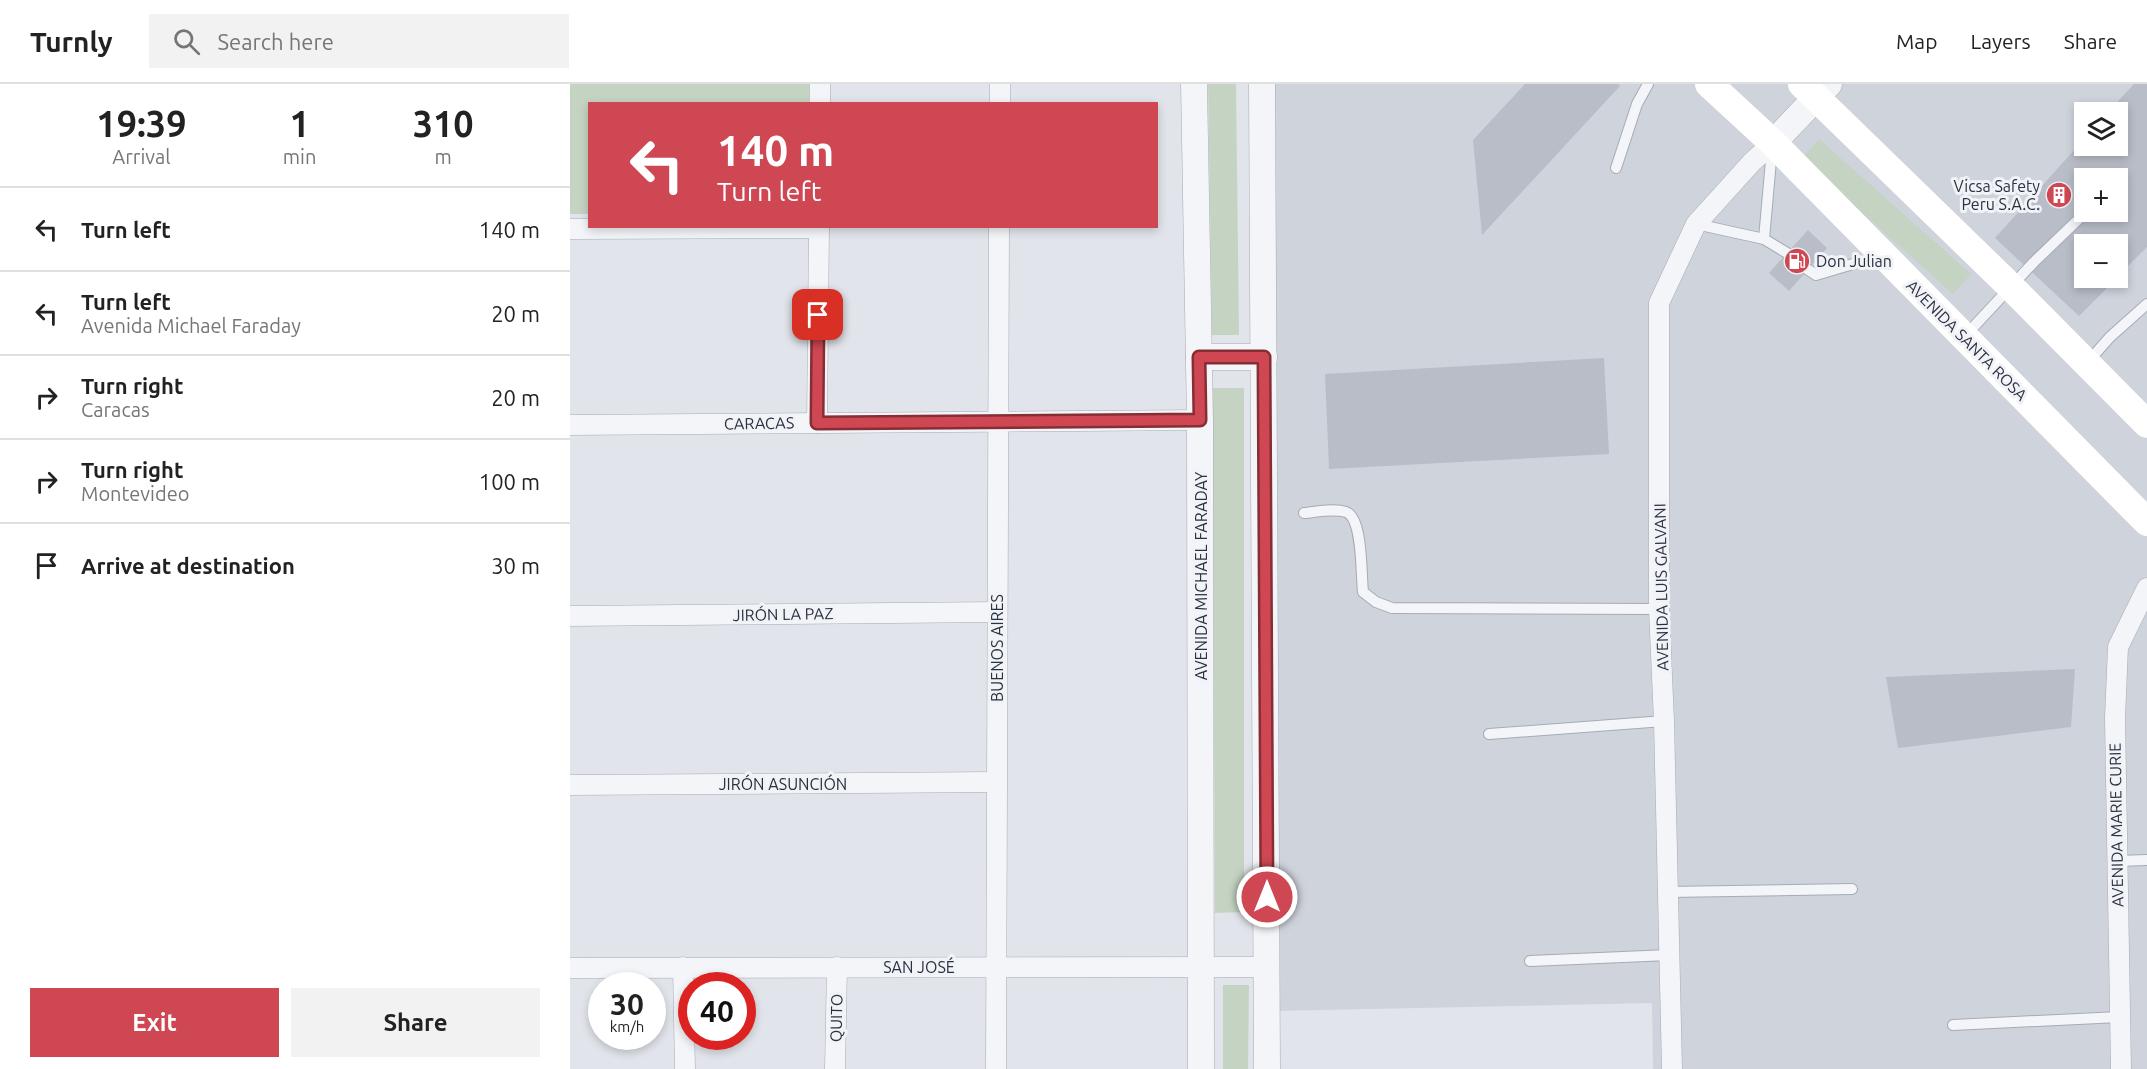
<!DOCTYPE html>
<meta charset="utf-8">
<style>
:root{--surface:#fff;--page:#f2f2f2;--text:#222;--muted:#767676;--line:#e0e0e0;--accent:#ce4752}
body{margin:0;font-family:Ubuntu,sans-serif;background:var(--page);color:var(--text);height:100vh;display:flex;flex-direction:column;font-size:22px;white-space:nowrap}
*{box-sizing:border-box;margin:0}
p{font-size:20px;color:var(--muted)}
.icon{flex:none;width:33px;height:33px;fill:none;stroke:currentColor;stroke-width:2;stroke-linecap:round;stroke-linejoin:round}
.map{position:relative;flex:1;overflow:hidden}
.drawer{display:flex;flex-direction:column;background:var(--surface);width:570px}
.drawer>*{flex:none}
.guide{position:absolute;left:18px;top:18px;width:570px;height:126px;border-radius:0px;box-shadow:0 3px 9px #0003;background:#ce4752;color:#fff;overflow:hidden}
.controls{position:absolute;left:1504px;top:18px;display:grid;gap:12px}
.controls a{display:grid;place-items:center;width:54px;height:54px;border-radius:0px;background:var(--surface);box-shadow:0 3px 9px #0003;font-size:30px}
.speed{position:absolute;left:18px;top:888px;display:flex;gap:12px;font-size:30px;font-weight:700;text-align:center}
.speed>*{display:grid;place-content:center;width:78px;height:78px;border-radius:50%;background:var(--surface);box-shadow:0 3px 9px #0003;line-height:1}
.speed small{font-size:15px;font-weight:400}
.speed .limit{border:9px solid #d22;background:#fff;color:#111}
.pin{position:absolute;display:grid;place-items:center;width:51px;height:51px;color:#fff;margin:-26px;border-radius:12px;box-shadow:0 3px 9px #0006}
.me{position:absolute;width:66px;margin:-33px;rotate:0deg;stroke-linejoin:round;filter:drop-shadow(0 0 4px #0008)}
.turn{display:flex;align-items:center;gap:21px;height:126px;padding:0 30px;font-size:27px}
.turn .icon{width:78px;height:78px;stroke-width:2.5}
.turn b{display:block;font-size:42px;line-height:51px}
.eta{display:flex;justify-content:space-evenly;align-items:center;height:102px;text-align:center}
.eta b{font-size:36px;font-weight:700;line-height:42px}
.button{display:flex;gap:12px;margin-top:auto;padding:12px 30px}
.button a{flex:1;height:69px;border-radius:0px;background:var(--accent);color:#fff;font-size:24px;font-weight:700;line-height:69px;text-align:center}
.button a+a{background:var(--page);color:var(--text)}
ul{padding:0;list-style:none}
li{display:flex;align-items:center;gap:18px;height:84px;padding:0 30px;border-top:2px solid var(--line)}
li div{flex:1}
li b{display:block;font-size:22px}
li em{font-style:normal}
header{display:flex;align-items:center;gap:36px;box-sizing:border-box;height:84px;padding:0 30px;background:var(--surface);border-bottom:2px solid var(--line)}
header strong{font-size:28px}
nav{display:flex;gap:33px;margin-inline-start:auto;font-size:21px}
.search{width:420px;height:54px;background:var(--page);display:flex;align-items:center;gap:15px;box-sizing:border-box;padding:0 21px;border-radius:0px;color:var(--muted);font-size:22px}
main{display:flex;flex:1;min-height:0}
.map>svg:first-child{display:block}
</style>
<header>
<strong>Turnly</strong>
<div class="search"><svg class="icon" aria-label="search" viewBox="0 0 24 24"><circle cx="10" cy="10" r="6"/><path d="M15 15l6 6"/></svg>Search here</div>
<nav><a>Map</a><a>Layers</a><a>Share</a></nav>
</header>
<main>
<section class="drawer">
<div class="eta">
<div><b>19:39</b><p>Arrival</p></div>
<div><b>1</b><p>min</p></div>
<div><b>310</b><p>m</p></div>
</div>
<ul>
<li><svg class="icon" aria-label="left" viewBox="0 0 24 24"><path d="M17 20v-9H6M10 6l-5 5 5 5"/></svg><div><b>Turn left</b></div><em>140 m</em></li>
<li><svg class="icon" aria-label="left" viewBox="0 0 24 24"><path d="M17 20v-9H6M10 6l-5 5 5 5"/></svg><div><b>Turn left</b><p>Avenida Michael Faraday</p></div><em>20 m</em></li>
<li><svg class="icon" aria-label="right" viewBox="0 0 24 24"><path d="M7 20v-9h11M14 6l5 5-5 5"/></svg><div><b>Turn right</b><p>Caracas</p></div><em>20 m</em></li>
<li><svg class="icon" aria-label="right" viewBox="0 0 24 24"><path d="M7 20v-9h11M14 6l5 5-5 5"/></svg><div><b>Turn right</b><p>Montevideo</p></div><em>100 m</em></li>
<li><svg class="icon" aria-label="arrive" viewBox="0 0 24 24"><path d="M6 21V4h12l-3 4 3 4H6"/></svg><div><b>Arrive at destination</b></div><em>30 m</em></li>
</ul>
<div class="button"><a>Exit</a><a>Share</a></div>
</section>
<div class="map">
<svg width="1577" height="985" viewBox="0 0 1577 985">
<rect width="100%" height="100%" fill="#e1e4ea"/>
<path fill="#cfd3dc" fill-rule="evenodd" d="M 700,0 L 1577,0 L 1577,985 L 1083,985 L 1082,919 L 704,927 ZM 1515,28 L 1548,28 L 1548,62 L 1515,62 ZM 1515,94 L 1548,94 L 1548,128 L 1515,128 ZM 1515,160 L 1548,160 L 1548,194 L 1515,194 Z"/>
<g fill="#c5d4c2">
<path d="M 0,0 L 239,0 L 239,19 L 20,20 L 19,130 L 0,130 Z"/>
<path d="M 638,0 L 666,0 L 669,251 L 642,251 Z"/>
<path d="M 1249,55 L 1401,190 L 1383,210 L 1232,75 Z"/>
<path d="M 642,304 L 674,304 L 674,828 L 645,829 Z"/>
<path d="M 653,901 L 679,901 L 678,985 L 653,985 Z"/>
</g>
<g fill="#b8bdc7" fill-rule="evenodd">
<path d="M 955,0 L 1048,0 L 1050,2 L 912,151 L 903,56 Z"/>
<path d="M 1564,0 L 1577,0 L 1577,163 L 1548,192 L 1548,160 L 1515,160 L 1515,194 L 1547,194 L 1509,232 L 1425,154 L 1515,54 L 1515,62 L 1548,62 L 1548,28 L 1538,28 ZM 1515,94 L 1548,94 L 1548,128 L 1515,128 Z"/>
<path d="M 1238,146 L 1257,164 L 1219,207 L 1199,189 Z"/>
<path d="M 1034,274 L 1039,370 L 759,385 L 755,290 Z"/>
<path d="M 1505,585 L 1501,643 L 1328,664 L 1316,593 Z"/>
</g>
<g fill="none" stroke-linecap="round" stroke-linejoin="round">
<g stroke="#a6abb4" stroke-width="12">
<g id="service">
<path d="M 1202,65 L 1194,155 L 1217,169"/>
<path d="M 1046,84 L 1067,20 L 1078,0"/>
<path d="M 1126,140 L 1194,155"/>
<path d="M 1237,185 L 1246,191 L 1310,172"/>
<path d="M 1395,252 L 1464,178 L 1516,128"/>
<path d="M 1517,279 L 1540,253 L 1577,220"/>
<path d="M 734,429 C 746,428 764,424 776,428 C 793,434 791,491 793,508 L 806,518 L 822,524 L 1089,525"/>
<path d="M 919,650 L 1094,637"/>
<path d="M 1547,777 L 1577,776"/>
<path d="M 1098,808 L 1282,805"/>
<path d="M 960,877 L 1099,871"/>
<path d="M 1383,941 L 1549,933"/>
</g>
</g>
<g stroke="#a6abb4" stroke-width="21">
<g id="minor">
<path d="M 250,20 L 250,0"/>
<path d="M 430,20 L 430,0"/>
<path d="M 0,145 L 249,144"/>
<path d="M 247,339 L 249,142"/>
<path d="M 0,341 L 630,336"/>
<path d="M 0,532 L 427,528"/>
<path d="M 0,701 L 426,698"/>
<path d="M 113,883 L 115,985"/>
<path d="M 0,884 L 697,883"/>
<path d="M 265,985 L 267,883"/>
<path d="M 426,985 L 429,142"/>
<path d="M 1102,985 L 1094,637 L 1089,525 L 1089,219 L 1126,140 L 1182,78 L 1203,59"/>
<path d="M 1551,985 L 1545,634 L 1548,563 L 1577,504"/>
</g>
</g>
<g stroke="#a6abb4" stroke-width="27">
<g id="tertiary">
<path d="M 624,0 L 630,336 L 631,985"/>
<path d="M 692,0 L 697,985"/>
<path d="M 1203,59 L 1259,0"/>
<path d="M 629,273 L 694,273"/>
</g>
</g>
<use href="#service" stroke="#f4f5f8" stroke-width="10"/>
<use href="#minor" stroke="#f4f5f8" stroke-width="20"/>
<use href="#tertiary" stroke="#f4f5f8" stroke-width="26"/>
<g stroke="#fff" stroke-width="28">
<path d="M 1139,0 L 1203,59 L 1577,438"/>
<path d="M 1232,0 L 1441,203 L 1577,340"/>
</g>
</g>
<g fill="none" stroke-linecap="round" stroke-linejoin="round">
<g stroke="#862e35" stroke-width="15">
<path id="route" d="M 248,231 L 247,339 L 630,336 L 629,273 L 694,273 L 697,813"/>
</g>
<use href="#route" stroke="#ce4752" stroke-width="10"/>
</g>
<defs>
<g id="building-disc" transform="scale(1.35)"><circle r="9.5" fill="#ce4752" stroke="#f1f3f7"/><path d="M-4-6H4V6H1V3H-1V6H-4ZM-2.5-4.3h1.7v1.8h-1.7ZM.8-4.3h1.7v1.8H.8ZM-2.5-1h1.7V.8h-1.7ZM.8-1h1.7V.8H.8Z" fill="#fff"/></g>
<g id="fuel-disc" transform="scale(1.35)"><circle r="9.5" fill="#ce4752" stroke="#f1f3f7"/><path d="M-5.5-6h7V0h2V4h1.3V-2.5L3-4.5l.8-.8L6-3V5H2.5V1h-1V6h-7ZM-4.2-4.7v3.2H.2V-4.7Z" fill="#fff"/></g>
</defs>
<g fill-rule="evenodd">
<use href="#building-disc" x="1489" y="111"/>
<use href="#fuel-disc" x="1227" y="177"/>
</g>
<g text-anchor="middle" stroke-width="6" stroke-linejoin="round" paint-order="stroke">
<g font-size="16" fill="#293142" stroke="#f1f3f7" text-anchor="end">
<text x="1470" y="108">Vicsa Safety<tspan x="1470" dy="18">Peru S.A.C.</tspan></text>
<text x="1246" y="183" text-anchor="start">Don Julian</text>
</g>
<g font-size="16" fill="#293142" stroke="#f1f3f7">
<text transform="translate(1397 256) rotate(45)" y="6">AVENIDA SANTA ROSA</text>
<text transform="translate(189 339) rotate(-1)" y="6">CARACAS</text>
<text transform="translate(631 492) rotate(-90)" y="6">AVENIDA MICHAEL FARADAY</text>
<text transform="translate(1091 503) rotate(-91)" y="6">AVENIDA LUIS GALVANI</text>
<text transform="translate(213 530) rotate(-1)" y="6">JIRÓN LA PAZ</text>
<text transform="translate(427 564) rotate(-90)" y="6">BUENOS AIRES</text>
<text x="213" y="706">JIRÓN ASUNCIÓN</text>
<text transform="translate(1546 741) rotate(-91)" y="6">AVENIDA MARIE CURIE</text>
<text x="349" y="889">SAN JOSÉ</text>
<text transform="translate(266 934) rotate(-89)" y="6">QUITO</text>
</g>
</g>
</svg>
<div class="controls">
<a><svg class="icon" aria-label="layers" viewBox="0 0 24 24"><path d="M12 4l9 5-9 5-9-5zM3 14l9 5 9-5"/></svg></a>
<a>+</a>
<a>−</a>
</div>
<div class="speed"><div>30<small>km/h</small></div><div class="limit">40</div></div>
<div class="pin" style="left:248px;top:231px;background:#d93025"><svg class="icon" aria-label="arrive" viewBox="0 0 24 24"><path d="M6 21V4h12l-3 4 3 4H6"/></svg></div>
<svg class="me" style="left:697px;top:813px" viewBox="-20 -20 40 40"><circle r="17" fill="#ce4752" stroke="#fff" stroke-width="3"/><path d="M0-11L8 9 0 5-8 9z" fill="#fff"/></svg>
<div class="guide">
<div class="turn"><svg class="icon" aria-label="left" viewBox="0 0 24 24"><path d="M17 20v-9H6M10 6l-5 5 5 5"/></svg><div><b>140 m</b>Turn left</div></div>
</div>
</div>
</main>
